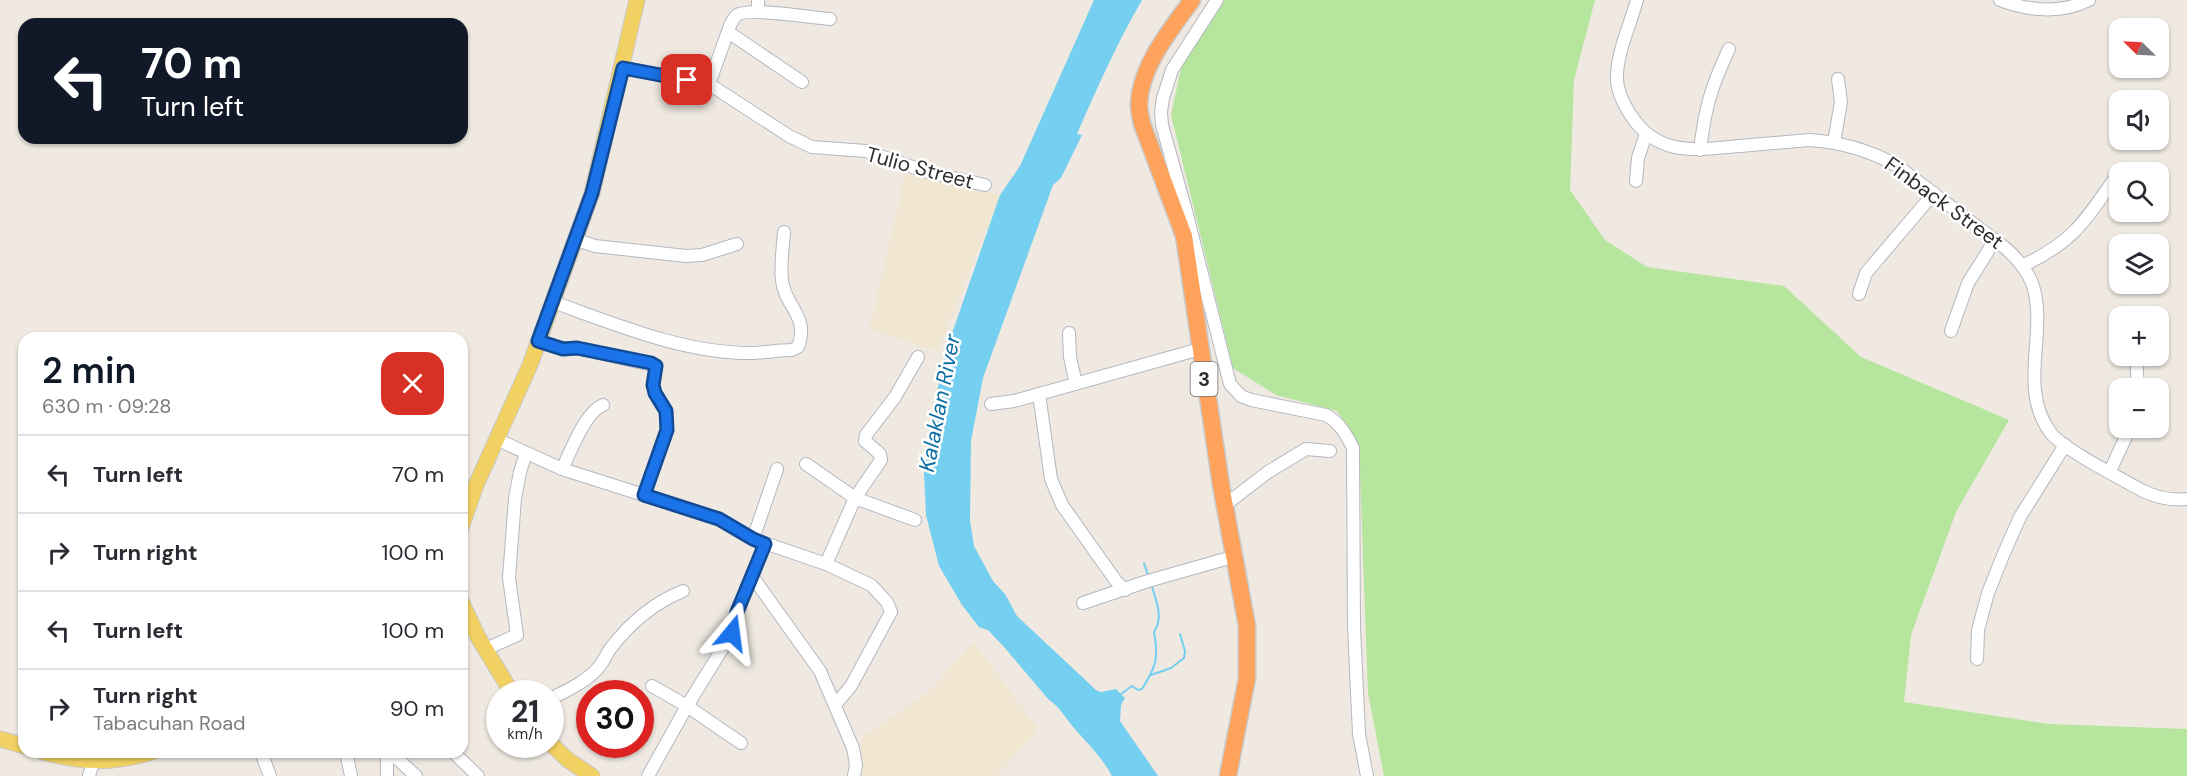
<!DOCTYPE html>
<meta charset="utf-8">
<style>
:root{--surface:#fff;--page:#f7f7f7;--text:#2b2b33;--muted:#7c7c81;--line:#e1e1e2;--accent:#111827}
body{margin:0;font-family:"DM Sans",sans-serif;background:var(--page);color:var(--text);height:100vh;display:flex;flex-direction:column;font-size:22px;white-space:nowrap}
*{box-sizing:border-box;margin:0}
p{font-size:20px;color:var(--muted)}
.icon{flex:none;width:33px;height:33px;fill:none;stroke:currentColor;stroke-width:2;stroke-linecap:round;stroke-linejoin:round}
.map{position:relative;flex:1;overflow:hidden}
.side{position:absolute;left:18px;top:332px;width:450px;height:426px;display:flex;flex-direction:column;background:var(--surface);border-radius:18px;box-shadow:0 2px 4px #0004}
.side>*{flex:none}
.guide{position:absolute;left:18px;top:18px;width:450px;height:126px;border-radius:18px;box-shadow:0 2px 4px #0004;background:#111827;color:#fff;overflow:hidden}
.needle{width:39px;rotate:294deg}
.buttons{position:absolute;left:2109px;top:18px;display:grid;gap:12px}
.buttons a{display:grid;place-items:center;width:60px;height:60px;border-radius:12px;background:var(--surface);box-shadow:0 2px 4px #0004;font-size:30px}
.speed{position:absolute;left:486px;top:680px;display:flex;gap:12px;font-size:30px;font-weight:700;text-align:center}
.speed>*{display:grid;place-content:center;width:78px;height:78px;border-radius:50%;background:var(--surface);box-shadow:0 2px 4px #0004;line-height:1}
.speed small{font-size:15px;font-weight:400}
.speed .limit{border:9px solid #d22;background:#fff;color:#111}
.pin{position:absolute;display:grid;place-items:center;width:51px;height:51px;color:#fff;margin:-26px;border-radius:12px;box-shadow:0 3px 9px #0006}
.me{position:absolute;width:66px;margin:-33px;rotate:16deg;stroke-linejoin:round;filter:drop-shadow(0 0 4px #0008)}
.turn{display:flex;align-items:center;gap:21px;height:126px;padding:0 24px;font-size:27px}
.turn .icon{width:78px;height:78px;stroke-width:2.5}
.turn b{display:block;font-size:42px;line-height:51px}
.round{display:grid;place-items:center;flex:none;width:63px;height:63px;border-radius:18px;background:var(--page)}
.headline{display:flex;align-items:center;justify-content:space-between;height:102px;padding:0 24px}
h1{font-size:36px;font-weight:600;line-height:45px;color:var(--accent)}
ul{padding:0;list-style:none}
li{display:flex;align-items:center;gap:18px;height:78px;padding:0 24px;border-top:2px solid var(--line)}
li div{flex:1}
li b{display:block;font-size:22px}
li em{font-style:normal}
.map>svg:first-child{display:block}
</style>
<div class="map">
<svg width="2187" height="776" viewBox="0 0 2187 776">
<rect width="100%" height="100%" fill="#efe9e1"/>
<g fill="#f0e6d1">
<path d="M 906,170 L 1000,195 L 938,351 L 869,330 Z"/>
<path d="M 974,642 L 1039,730 L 996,776 L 863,776 L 861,738 L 929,691 Z"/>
</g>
<path fill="#b6e59e" d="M 1224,0 L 1595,0 L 1574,80 L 1570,190 L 1605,240 L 1647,267 L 1784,286 L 1861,357 L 2009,420 L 1956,512 L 1911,635 L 1904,702 L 2049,724 L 2187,729 L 2187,776 L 1384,776 L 1368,693 L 1359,445 L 1337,411 L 1276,395 L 1233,368 L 1171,115 L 1182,64 Z"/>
<path fill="#75cff0" d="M 1094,0 L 1142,0 C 1117,43 1097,88 1077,134 L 1082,135 L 1061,178 L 1053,185 L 983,378 L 971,441 L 970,521 L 974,546 L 993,581 L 1005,594 L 1017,616 L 1096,690 L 1101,692 L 1116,689 L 1125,698 L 1121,705 L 1120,721 L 1158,776 L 1112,776 C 1102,757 1088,744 1074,728 C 1066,719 1060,707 1049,700 L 1004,647 L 988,630 L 979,627 L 962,605 L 939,566 L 926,515 L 924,473 L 936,396 L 948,345 L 1000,195 L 1020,166 Z"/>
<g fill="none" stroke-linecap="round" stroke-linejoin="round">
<g stroke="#75cff0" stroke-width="2">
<path d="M 1144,563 L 1149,578"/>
<path d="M 1151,675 L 1171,668 L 1184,658 L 1185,651 L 1180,634"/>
<path d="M 1121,694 L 1132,686 L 1138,690 L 1142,689 C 1156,667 1159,658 1154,632 C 1164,617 1156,602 1152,586"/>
</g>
<g stroke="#b4b7c1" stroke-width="14">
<g id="minor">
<path d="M 1217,0 L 1172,70 L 1163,98 L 1161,112 L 1162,125 L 1186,211 L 1230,384 L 1241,396 L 1251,400 L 1326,415 C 1340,423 1346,434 1353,448 L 1354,627 L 1359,734 L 1367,776"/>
<path d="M 1637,0 C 1630,25 1618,50 1617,75 C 1616,89 1623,103 1630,114 C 1657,157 1695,150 1740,146 C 1763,144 1786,142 1809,140 C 1842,142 1870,150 1899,167 L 2004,247 C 2016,257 2026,268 2032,283 C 2049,331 2017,386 2050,432 C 2062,449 2122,479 2143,491 C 2158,498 2171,501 2187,499"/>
<path d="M 2000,0 C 2028,11 2061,14 2089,0"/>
<path d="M 758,12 L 758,0"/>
<path d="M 728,32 L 802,82"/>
<path d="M 623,68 L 709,84 L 789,136 L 812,147 L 866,151 L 927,172 L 985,185"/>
<path d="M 709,84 L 731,23 C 733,21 734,17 737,15 C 746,7 815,18 830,19"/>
<path d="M 1834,142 L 1841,102 L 1838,79"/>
<path d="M 1700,150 C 1705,108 1711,87 1729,49"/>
<path d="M 1636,181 L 1638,158 L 1646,134"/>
<path d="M 574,239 L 595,246 L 686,256 L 702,255 L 737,244"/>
<path d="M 2022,266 C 2071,243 2083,224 2113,181"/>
<path d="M 1859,294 L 1866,273 L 1934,193"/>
<path d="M 553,302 C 615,324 683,353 750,353 C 764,353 778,350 792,350 L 798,347 C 810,316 784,306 782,280 C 780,265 783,248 784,232"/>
<path d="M 1951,331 L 1968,283 L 1995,240"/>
<path d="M 1069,333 L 1070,357 L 1076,384"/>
<path d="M 538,341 L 563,349 L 577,348 L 656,366 L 653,385 L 655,393 L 666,411 L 667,430 L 644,495"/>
<path d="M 2136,356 L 2138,388"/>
<path d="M 1039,394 L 1051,479 L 1062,505 L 1116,581 L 1125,590"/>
<path d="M 991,404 L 1014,401 L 1200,349"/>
<path d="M 496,439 L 562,469 L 719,519 L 753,539 L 826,564 L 871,585 L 887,602 L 891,612 L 851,686 L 835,705"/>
<path d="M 806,464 L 855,498 L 915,520"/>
<path d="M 562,469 C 571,451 585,412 603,405"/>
<path d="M 2110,471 L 2130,428"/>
<path d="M 1225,505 L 1268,472 L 1306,449 L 1330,451"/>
<path d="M 753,539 L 777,469"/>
<path d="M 826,564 L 855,498 L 881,460 L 880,454 L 865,441 L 866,435 L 895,397 L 918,357"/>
<path d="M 752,576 L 820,671 L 853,748 L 856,765 L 854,776"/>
<path d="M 1083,603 L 1148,581 L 1236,556"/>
<path d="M 486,649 L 517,635 L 509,578 L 515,498 L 520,472 L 526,453"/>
<path d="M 1977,659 L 1978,630 L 1988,593 L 2004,553 L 2020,517 L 2065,445"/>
<path d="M 652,686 L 687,706 L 741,743"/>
<path d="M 550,699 C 566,691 586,682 598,668 C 603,663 606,655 610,649 C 630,623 653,603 683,591"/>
<path d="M 261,752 L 270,776"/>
<path d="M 346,752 L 351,776"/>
<path d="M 390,752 L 416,776"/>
<path d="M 453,752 L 478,776"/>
<path d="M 89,776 L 93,762 L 91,752"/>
<path d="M 387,776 L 387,752"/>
<path d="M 648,776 L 687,706 L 732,633 L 737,612 L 765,544"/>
</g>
</g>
<g stroke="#c9c9c9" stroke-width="17">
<g id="major">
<path d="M 462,525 L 476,485 L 530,365 L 592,193 L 637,0"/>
<path d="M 462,603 L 478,637 L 512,693"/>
<path d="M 0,739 L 24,746"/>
<path d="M 550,743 L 568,760 L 592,776"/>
<path d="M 43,752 C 82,763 113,764 152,752"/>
</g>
</g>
<g stroke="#c9c9c9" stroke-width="19">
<path id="highway" d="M 1192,0 C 1170,31 1140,66 1139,105 C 1139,111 1141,118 1142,124 L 1184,236 L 1221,485 L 1247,626 L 1247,678 L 1228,776"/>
</g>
<use href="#minor" stroke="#fff" stroke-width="12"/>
<use href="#major" stroke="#f2d163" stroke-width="15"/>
<use href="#highway" stroke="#ffa35c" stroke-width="16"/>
</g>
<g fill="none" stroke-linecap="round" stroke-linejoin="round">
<g stroke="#114b97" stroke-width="15">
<path id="route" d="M 687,80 L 623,68 L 592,193 L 538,341 L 563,349 L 577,348 L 651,363 L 656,366 L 653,385 L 655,393 L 666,411 L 667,430 L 644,495 L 719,519 L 753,539 L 765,544 L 737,612 L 732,633"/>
</g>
<use href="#route" stroke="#1a73e8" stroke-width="10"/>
</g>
<g text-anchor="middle" stroke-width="5" stroke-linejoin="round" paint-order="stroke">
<rect fill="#fff" stroke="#6d6d6d" stroke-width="1.5" x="1190.5" y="362" width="27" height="34" rx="4.5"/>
<g font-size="20" font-weight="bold" fill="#2e2e2e">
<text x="1204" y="386">3</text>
</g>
<g font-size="21" fill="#2e2e2e" stroke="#fff">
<text transform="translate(920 168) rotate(15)" y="7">Tulio Street</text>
<text transform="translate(1944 203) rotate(36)" y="7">Finback Street</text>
</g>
<g font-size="22" font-style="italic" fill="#0d6fa3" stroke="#fff">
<text transform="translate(939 403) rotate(-79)" y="8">Kalaklan River</text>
</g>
</g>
</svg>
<div class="buttons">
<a><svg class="needle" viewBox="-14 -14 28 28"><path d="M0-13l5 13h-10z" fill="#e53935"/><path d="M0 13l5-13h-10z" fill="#7c7c81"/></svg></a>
<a><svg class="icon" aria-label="sound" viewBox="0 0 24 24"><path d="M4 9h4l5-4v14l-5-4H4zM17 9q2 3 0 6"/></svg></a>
<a><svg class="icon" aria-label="search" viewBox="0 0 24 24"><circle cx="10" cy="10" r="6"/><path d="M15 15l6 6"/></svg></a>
<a><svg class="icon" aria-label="layers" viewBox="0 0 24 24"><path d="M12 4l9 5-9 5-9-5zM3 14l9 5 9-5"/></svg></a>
<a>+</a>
<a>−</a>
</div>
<div class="speed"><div>21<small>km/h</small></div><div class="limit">30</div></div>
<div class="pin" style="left:687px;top:80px;background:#d93025"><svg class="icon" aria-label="arrive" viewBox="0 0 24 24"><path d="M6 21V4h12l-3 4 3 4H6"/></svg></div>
<svg class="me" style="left:732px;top:633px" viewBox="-20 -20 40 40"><path d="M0-17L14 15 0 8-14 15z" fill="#1a73e8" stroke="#fff" stroke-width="4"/></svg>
<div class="guide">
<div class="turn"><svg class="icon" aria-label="left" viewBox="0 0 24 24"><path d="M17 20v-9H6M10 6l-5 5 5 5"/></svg><div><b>70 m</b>Turn left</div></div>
</div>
<section class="side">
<div class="headline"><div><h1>2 min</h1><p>630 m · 09:28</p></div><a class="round" style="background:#d93025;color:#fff"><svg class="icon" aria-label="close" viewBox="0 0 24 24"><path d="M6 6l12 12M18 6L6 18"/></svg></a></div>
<ul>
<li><svg class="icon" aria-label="left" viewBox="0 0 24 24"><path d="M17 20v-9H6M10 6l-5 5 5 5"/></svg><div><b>Turn left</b></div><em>70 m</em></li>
<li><svg class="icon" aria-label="right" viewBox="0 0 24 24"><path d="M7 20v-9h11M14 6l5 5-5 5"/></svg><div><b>Turn right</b></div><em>100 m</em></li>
<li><svg class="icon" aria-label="left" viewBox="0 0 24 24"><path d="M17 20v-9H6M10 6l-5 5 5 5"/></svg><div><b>Turn left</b></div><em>100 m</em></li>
<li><svg class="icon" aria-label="right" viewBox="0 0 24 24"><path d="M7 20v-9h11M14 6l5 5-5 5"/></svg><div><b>Turn right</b><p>Tabacuhan Road</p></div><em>90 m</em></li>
</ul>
</section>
</div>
